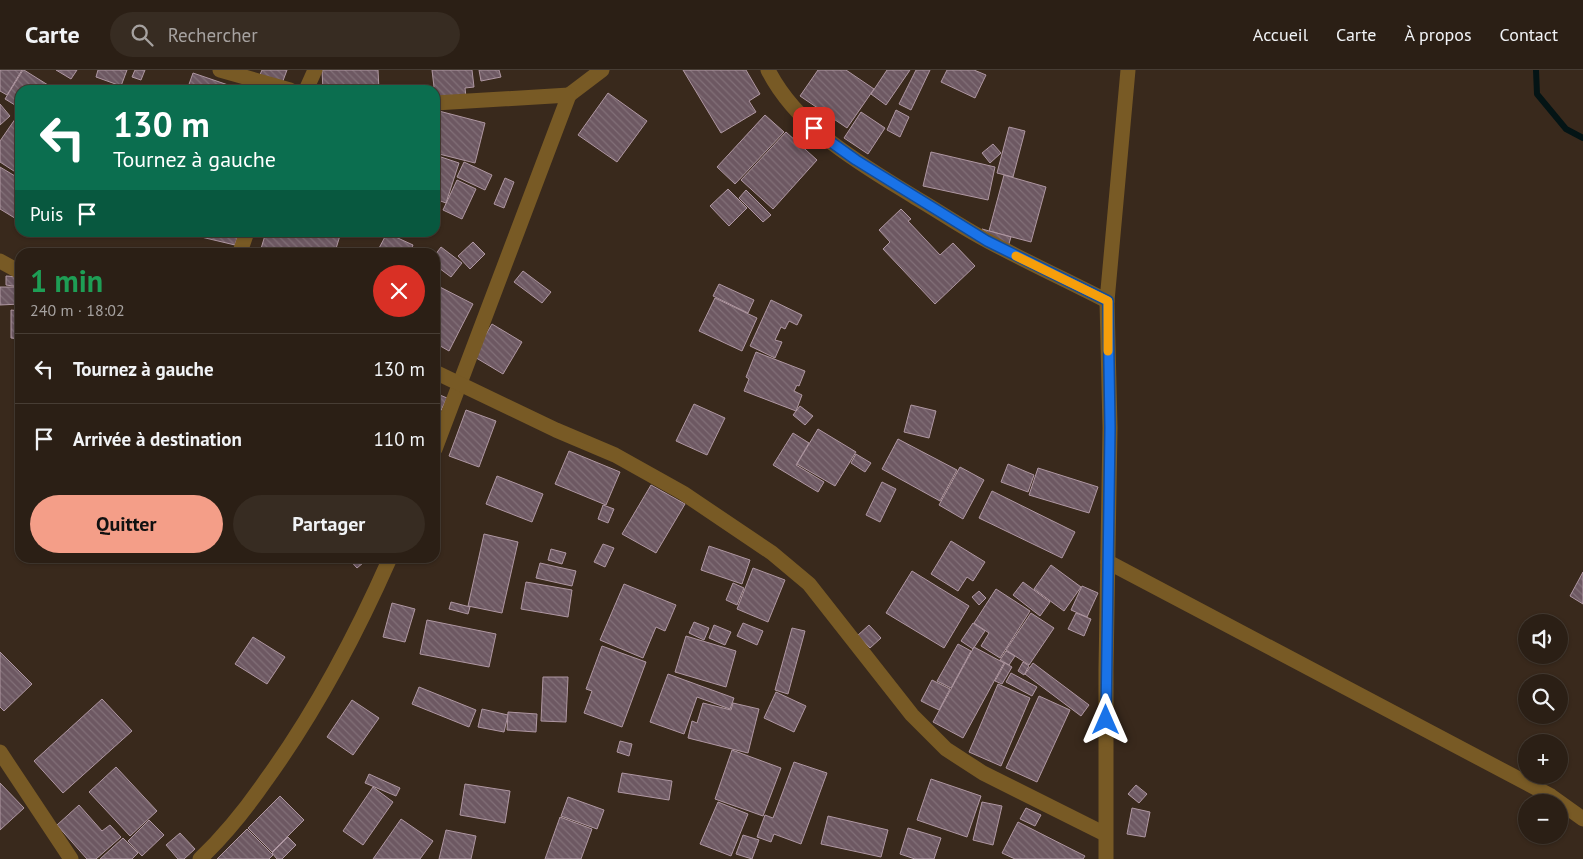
<!DOCTYPE html>
<html lang="fr">
<meta charset="utf-8">
<style>
:root{--surface:#2b1f15;--page:#372c22;--text:#f1f3f6;--muted:#a6a2a0;--line:#473d34;--accent:#f49e88}
body{margin:0;font-family:"PT Sans",sans-serif;background:var(--page);color:var(--text);height:100vh;display:flex;flex-direction:column;font-size:19px;white-space:nowrap}
*{box-sizing:border-box;margin:0}
p{font-size:16px;color:var(--muted)}
.icon{flex:none;width:28px;height:28px;fill:none;stroke:currentColor;stroke-width:2;stroke-linecap:round;stroke-linejoin:round}
.map{position:relative;flex:1;overflow:hidden}
.panel{position:absolute;left:15px;top:178px;width:425px;height:315px;display:flex;flex-direction:column;background:var(--surface);border-radius:15px;box-shadow:0 1px 4px #0004,0 0 0 1px var(--line)}
.panel>*{flex:none}
.guide{position:absolute;left:15px;top:15px;width:425px;height:152px;border-radius:15px;box-shadow:0 1px 4px #0004,0 0 0 1px var(--line);background:#0b6e4f;color:#fff;overflow:hidden}
.tools{position:absolute;left:1518px;top:544px;display:grid;gap:10px}
.tools a{display:grid;place-items:center;width:50px;height:50px;border-radius:50%;background:var(--surface);box-shadow:0 1px 4px #0004,0 0 0 1px var(--line);font-size:25px}
.pin{position:absolute;display:grid;place-items:center;width:42px;height:42px;color:#fff;margin:-21px;border-radius:10px;box-shadow:0 2px 8px #0006}
.me{position:absolute;width:55px;margin:-28px;rotate:0deg;stroke-linejoin:round;filter:drop-shadow(0 0 4px #0008)}
.turn{display:flex;align-items:center;gap:18px;height:105px;padding:0 15px;font-size:22px}
.turn .icon{width:65px;height:65px;stroke-width:2.5}
.turn b{display:block;font-size:35px;line-height:42px}
.then{display:flex;align-items:center;height:48px;padding:0 15px;background:#0003;gap:10px;font-size:19px}
.round{display:grid;place-items:center;flex:none;width:52px;height:52px;border-radius:26px;background:var(--page)}
.head{display:flex;align-items:center;justify-content:space-between;height:85px;padding:0 15px}
h1{font-size:30px;font-weight:600;line-height:38px;color:#1e9e55}
.action{display:flex;gap:10px;margin-top:auto;padding:10px 15px}
.action a{flex:1;height:58px;border-radius:30px;background:var(--accent);color:#111;font-size:20px;font-weight:600;line-height:58px;text-align:center}
.action a+a{background:var(--page);color:var(--text)}
ul{padding:0;list-style:none}
li{display:flex;align-items:center;gap:15px;height:70px;padding:0 15px;border-top:1px solid var(--line)}
li div{flex:1}
li b{display:block;font-size:19px}
li em{font-style:normal}
header{display:flex;align-items:center;gap:30px;box-sizing:border-box;height:70px;padding:0 25px;background:var(--surface);border-bottom:1px solid var(--line)}
header strong{font-size:24px}
nav{display:flex;gap:28px;margin-inline-start:auto;font-size:18px}
.search{width:350px;height:45px;background:var(--page);display:flex;align-items:center;gap:12px;box-sizing:border-box;padding:0 18px;border-radius:28px;color:var(--muted);font-size:19px}
.map>svg:first-child{display:block}
</style>
<header>
<strong>Carte</strong>
<div class="search"><svg class="icon" aria-label="search" viewBox="0 0 24 24"><circle cx="10" cy="10" r="6"/><path d="M15 15l6 6"/></svg>Rechercher</div>
<nav><a>Accueil</a><a>Carte</a><a>À propos</a><a>Contact</a></nav>
</header>
<div class="map">
<svg width="1583" height="789" viewBox="0 0 1583 789">
<defs>
<pattern id="building-back-hatch" width="6" height="6" patternUnits="userSpaceOnUse" patternTransform="scale(1.25)"><rect width="6" height="6" fill="#6d5862"/><path d="M-1 5l2 2M0 0l6 6M5-1l2 2" fill="none" stroke="#827078"/></pattern>
</defs>
<rect width="100%" height="100%" fill="#39291c"/>
<g fill="none" stroke-linecap="round" stroke-linejoin="round">
<path stroke="#041415" stroke-width="6" d="M 1536,0 L 1537,24 L 1566,59 L 1583,68"/>
</g>
<g fill="url(#building-back-hatch)" stroke="#af97a2">
<path d="M 0,0 L 22,0 L 7,25 L 0,21 Z"/>
<path d="M 23,0 L 24,0 L 56,20 L 20,20 L 20,38 L 5,29 Z"/>
<path d="M 56,0 L 77,0 L 71,9 Z"/>
<path d="M 98,0 L 127,0 L 121,16 L 96,7 Z"/>
<path d="M 135,0 L 145,0 L 141,10 L 132,7 Z"/>
<path d="M 262,0 L 287,0 L 281,16 L 259,7 Z"/>
<path d="M 322,0 L 378,0 L 379,20 L 323,20 Z"/>
<path d="M 432,0 L 472,0 L 474,17 L 465,18 L 466,27 L 435,31 L 435,20 L 425,20 L 425,18 L 434,17 Z"/>
<path d="M 479,0 L 499,0 L 501,7 L 481,11 Z"/>
<path d="M 683,0 L 746,0 L 760,24 L 749,31 L 756,42 L 721,63 Z"/>
<path d="M 818,0 L 846,0 L 874,19 L 847,58 L 800,26 Z"/>
<path d="M 887,0 L 910,0 L 886,35 L 871,24 Z"/>
<path d="M 916,0 L 930,0 L 911,40 L 899,34 Z"/>
<path d="M 947,0 L 974,0 L 986,5 L 975,28 L 941,12 Z"/>
<path d="M 193,3 L 237,18 L 236,20 L 187,20 Z"/>
<path d="M 608,23 L 647,51 L 617,92 L 578,65 Z"/>
<path d="M 0,34 L 10,46 L 0,55 Z"/>
<path d="M 435,40 L 485,53 L 475,93 L 435,83 Z"/>
<path d="M 896,40 L 909,47 L 900,67 L 887,60 Z"/>
<path d="M 20,42 L 20,98 L 17,103 L 0,92 L 0,71 Z"/>
<path d="M 861,42 L 885,58 L 868,84 L 844,68 Z"/>
<path d="M 765,45 L 784,62 L 735,114 L 717,97 Z"/>
<path d="M 1009,57 L 1025,61 L 1013,107 L 997,103 Z"/>
<path d="M 786,62 L 817,90 L 773,139 L 741,110 Z"/>
<path d="M 993,74 L 1001,83 L 990,93 L 982,83 Z"/>
<path d="M 931,82 L 995,97 L 988,130 L 923,116 Z"/>
<path d="M 435,85 L 459,93 L 446,133 L 435,129 Z"/>
<path d="M 464,92 L 492,105 L 485,120 L 457,107 Z"/>
<path d="M 0,97 L 20,109 L 20,146 L 18,150 L 0,139 Z"/>
<path d="M 1004,105 L 1046,117 L 1031,172 L 989,161 Z"/>
<path d="M 505,108 L 514,112 L 504,138 L 494,134 Z"/>
<path d="M 457,110 L 476,119 L 462,149 L 443,140 Z"/>
<path d="M 728,119 L 747,138 L 729,156 L 710,136 Z"/>
<path d="M 746,120 L 771,145 L 763,152 L 739,128 Z"/>
<path d="M 901,139 L 911,149 L 908,151 L 940,185 L 953,173 L 975,196 L 935,234 L 883,179 L 890,172 L 879,160 Z"/>
<path d="M 982,159 L 1011,167 L 1008,177 Z"/>
<path d="M 198,162 L 239,162 L 235,175 L 197,166 Z"/>
<path d="M 266,162 L 341,162 L 335,182 L 260,182 Z"/>
<path d="M 387,163 L 413,175 L 410,182 L 377,182 Z"/>
<path d="M 473,172 L 485,184 L 470,199 L 458,186 Z"/>
<path d="M 441,177 L 462,193 L 451,207 L 435,195 L 435,185 Z"/>
<path d="M 523,201 L 551,222 L 542,233 L 514,212 Z"/>
<path d="M 6,206 L 20,207 L 20,217 L 6,215 Z"/>
<path d="M 719,214 L 754,230 L 748,243 L 713,226 Z"/>
<path d="M 436,215 L 473,234 L 449,281 L 435,273 Z"/>
<path d="M 0,217 L 20,217 L 20,234 L 0,235 Z"/>
<path d="M 715,228 L 757,248 L 742,281 L 699,261 Z"/>
<path d="M 771,230 L 802,245 L 797,255 L 789,251 L 785,259 L 781,257 L 775,270 L 782,272 L 775,288 L 750,276 Z"/>
<path d="M 11,240 L 20,241 L 20,269 L 11,268 Z"/>
<path d="M 492,254 L 522,272 L 503,304 L 473,286 Z"/>
<path d="M 756,282 L 805,301 L 799,316 L 797,315 L 794,321 L 802,325 L 796,341 L 744,321 L 749,309 L 746,307 Z"/>
<path d="M 435,323 L 447,328 L 435,353 Z"/>
<path d="M 694,334 L 725,348 L 707,385 L 676,371 Z"/>
<path d="M 911,335 L 936,341 L 929,368 L 904,362 Z"/>
<path d="M 800,336 L 813,346 L 805,355 L 793,345 Z"/>
<path d="M 466,340 L 496,351 L 479,397 L 449,386 Z"/>
<path d="M 818,359 L 856,382 L 835,416 L 797,394 Z"/>
<path d="M 793,363 L 809,373 L 796,395 L 824,412 L 818,422 L 773,395 Z"/>
<path d="M 898,369 L 957,400 L 940,431 L 882,399 Z"/>
<path d="M 569,381 L 620,402 L 606,435 L 555,414 Z"/>
<path d="M 856,384 L 871,393 L 865,402 L 851,393 Z"/>
<path d="M 1008,394 L 1034,405 L 1028,422 L 1001,412 Z"/>
<path d="M 960,397 L 984,410 L 963,449 L 939,435 Z"/>
<path d="M 1038,398 L 1098,417 L 1089,443 L 1029,425 Z"/>
<path d="M 497,406 L 543,424 L 532,452 L 486,434 Z"/>
<path d="M 882,412 L 896,419 L 880,452 L 866,445 Z"/>
<path d="M 651,415 L 685,434 L 656,483 L 622,464 Z"/>
<path d="M 992,421 L 1075,462 L 1062,488 L 979,448 Z"/>
<path d="M 603,435 L 614,439 L 608,453 L 598,449 Z"/>
<path d="M 484,464 L 518,472 L 502,543 L 468,536 Z"/>
<path d="M 951,471 L 985,492 L 973,511 L 967,507 L 958,521 L 931,504 Z"/>
<path d="M 603,474 L 614,478 L 605,497 L 594,492 Z"/>
<path d="M 709,476 L 750,490 L 742,514 L 701,500 Z"/>
<path d="M 551,479 L 566,483 L 562,494 L 548,490 Z"/>
<path d="M 348,488 L 369,488 L 357,498 Z"/>
<path d="M 540,493 L 576,501 L 572,516 L 536,508 Z"/>
<path d="M 1051,495 L 1081,517 L 1064,541 L 1034,519 Z"/>
<path d="M 753,498 L 785,510 L 768,552 L 737,539 Z"/>
<path d="M 912,501 L 969,536 L 944,578 L 886,543 Z"/>
<path d="M 1583,502 L 1583,534 L 1570,526 Z"/>
<path d="M 526,512 L 572,520 L 568,547 L 521,539 Z"/>
<path d="M 1023,512 L 1050,532 L 1040,546 L 1013,525 Z"/>
<path d="M 733,513 L 744,518 L 737,535 L 726,530 Z"/>
<path d="M 624,514 L 676,535 L 665,561 L 656,557 L 643,588 L 600,570 Z"/>
<path d="M 1082,516 L 1098,523 L 1087,547 L 1071,540 Z"/>
<path d="M 996,519 L 1030,541 L 1000,588 L 981,576 L 989,563 L 974,553 Z"/>
<path d="M 979,521 L 986,528 L 979,535 L 972,527 Z"/>
<path d="M 451,532 L 470,537 L 468,544 L 449,539 Z"/>
<path d="M 392,533 L 415,539 L 405,572 L 383,567 Z"/>
<path d="M 1031,543 L 1054,558 L 1029,595 L 1006,580 Z"/>
<path d="M 1076,543 L 1091,549 L 1084,566 L 1068,559 Z"/>
<path d="M 427,550 L 496,564 L 489,597 L 420,584 Z"/>
<path d="M 694,552 L 709,558 L 704,570 L 689,563 Z"/>
<path d="M 743,553 L 763,561 L 757,575 L 737,566 Z"/>
<path d="M 973,553 L 985,561 L 973,579 L 961,571 Z"/>
<path d="M 714,555 L 731,562 L 725,575 L 709,568 Z"/>
<path d="M 869,555 L 881,568 L 870,578 L 857,566 Z"/>
<path d="M 792,558 L 805,561 L 788,624 L 775,620 Z"/>
<path d="M 686,566 L 736,581 L 726,617 L 675,602 Z"/>
<path d="M 253,567 L 285,587 L 267,614 L 235,594 Z"/>
<path d="M 958,574 L 971,581 L 951,618 L 937,611 Z"/>
<path d="M 602,576 L 646,592 L 622,657 L 584,643 L 592,621 L 586,619 Z"/>
<path d="M 974,577 L 1004,593 L 963,668 L 933,652 Z"/>
<path d="M 1006,581 L 1015,586 L 1009,595 L 1000,590 Z"/>
<path d="M 0,582 L 32,614 L 4,641 L 0,637 Z"/>
<path d="M 1023,592 L 1029,596 L 1024,605 L 1018,601 Z"/>
<path d="M 1005,593 L 1012,597 L 1002,614 L 995,611 Z"/>
<path d="M 1033,593 L 1089,635 L 1081,646 L 1025,604 Z"/>
<path d="M 1011,603 L 1037,617 L 1032,626 L 1006,612 Z"/>
<path d="M 668,604 L 734,628 L 730,639 L 697,627 L 684,664 L 650,652 Z"/>
<path d="M 543,607 L 568,607 L 566,652 L 541,651 Z"/>
<path d="M 932,610 L 950,619 L 939,640 L 921,631 Z"/>
<path d="M 998,614 L 1030,628 L 1001,696 L 969,682 Z"/>
<path d="M 419,617 L 476,640 L 469,657 L 412,634 Z"/>
<path d="M 776,622 L 806,636 L 794,662 L 764,648 Z"/>
<path d="M 1039,626 L 1070,640 L 1037,712 L 1006,698 Z"/>
<path d="M 102,629 L 132,661 L 63,723 L 34,691 Z"/>
<path d="M 352,630 L 379,648 L 353,685 L 327,667 Z"/>
<path d="M 703,633 L 731,640 L 733,633 L 759,639 L 748,683 L 688,668 L 692,651 L 697,653 Z"/>
<path d="M 482,639 L 508,645 L 504,662 L 478,657 Z"/>
<path d="M 508,642 L 537,644 L 536,662 L 507,660 Z"/>
<path d="M 620,671 L 632,674 L 629,686 L 617,682 Z"/>
<path d="M 732,680 L 781,698 L 763,746 L 715,729 Z"/>
<path d="M 794,692 L 827,703 L 801,774 L 774,764 L 771,772 L 757,767 L 765,745 L 773,748 Z"/>
<path d="M 116,697 L 157,741 L 130,766 L 89,722 Z"/>
<path d="M 622,703 L 672,711 L 669,730 L 618,722 Z"/>
<path d="M 369,704 L 400,718 L 396,726 L 365,713 Z"/>
<path d="M 931,709 L 981,726 L 967,767 L 917,750 Z"/>
<path d="M 0,713 L 24,738 L 0,760 Z"/>
<path d="M 465,714 L 510,721 L 505,753 L 460,745 Z"/>
<path d="M 1136,715 L 1147,724 L 1139,733 L 1128,724 Z"/>
<path d="M 373,717 L 393,732 L 363,775 L 343,761 Z"/>
<path d="M 280,726 L 304,750 L 272,782 L 248,758 Z"/>
<path d="M 568,727 L 604,740 L 597,759 L 561,746 Z"/>
<path d="M 718,732 L 748,744 L 731,786 L 700,774 Z"/>
<path d="M 982,732 L 1002,736 L 993,775 L 973,770 Z"/>
<path d="M 79,735 L 102,761 L 110,755 L 121,767 L 96,789 L 87,789 L 57,755 Z"/>
<path d="M 1026,738 L 1041,745 L 1035,756 L 1020,749 Z"/>
<path d="M 1132,738 L 1150,742 L 1145,767 L 1127,764 Z"/>
<path d="M 828,746 L 888,760 L 881,787 L 821,774 Z"/>
<path d="M 560,747 L 592,759 L 581,789 L 545,789 Z"/>
<path d="M 401,749 L 433,771 L 420,789 L 373,789 Z"/>
<path d="M 149,750 L 164,765 L 142,786 L 128,771 Z"/>
<path d="M 1018,752 L 1085,786 L 1083,789 L 1015,789 L 1002,783 Z"/>
<path d="M 908,758 L 941,768 L 934,789 L 915,789 L 900,784 Z"/>
<path d="M 247,759 L 273,785 L 269,789 L 217,789 Z"/>
<path d="M 446,760 L 476,766 L 471,789 L 439,789 Z"/>
<path d="M 180,763 L 195,779 L 184,789 L 178,789 L 166,775 Z"/>
<path d="M 743,765 L 759,770 L 752,789 L 736,784 Z"/>
<path d="M 288,767 L 296,775 L 282,789 L 277,789 L 272,783 Z"/>
<path d="M 123,768 L 138,783 L 132,789 L 100,789 Z"/>
</g>
<g fill="none" stroke-linecap="round" stroke-linejoin="round">
<g stroke="#785a25" stroke-width="15">
<path d="M 220,0 L 290,20"/>
<path d="M 768,0 C 798,59 861,94 916,128 C 940,142 963,158 988,171 C 1027,192 1068,211 1107,231"/>
<path d="M 306,20 L 315,0"/>
<path d="M 569,25 L 602,0"/>
<path d="M 435,33 L 569,25 L 435,379"/>
<path d="M 240,182 L 247,162"/>
<path d="M 0,191 L 20,202"/>
<path d="M 435,302 L 556,360 L 615,385 L 683,423 L 772,483 L 809,514 L 912,645 L 946,679 L 983,703 L 1105,764"/>
<path d="M 1108,492 L 1551,726 L 1583,749"/>
<path d="M 0,682 L 71,789"/>
<path d="M 200,789 C 225,765 246,739 266,710 C 316,641 356,565 390,488"/>
<path d="M 1106,789 L 1106,599 L 1110,358 L 1107,231 L 1128,0"/>
</g>
</g>
<g fill="none" stroke-linecap="round" stroke-linejoin="round">
<g stroke="#114b97" stroke-width="12">
<path id="route" d="M 814,58 L 828,70 L 856,90 L 987,171 L 1108,231 L 1110,358 L 1106,650"/>
</g>
<use href="#route" stroke="#1a73e8" stroke-width="9"/>
<path stroke="#f59e0b" stroke-width="9" d="M 1016,186 L 1108,231 L 1108,281"/>
</g>
</svg>
<div class="tools">
<a><svg class="icon" aria-label="sound" viewBox="0 0 24 24"><path d="M4 9h4l5-4v14l-5-4H4zM17 9q2 3 0 6"/></svg></a>
<a><svg class="icon" aria-label="search" viewBox="0 0 24 24"><circle cx="10" cy="10" r="6"/><path d="M15 15l6 6"/></svg></a>
<a>+</a>
<a>−</a>
</div>
<div class="pin" style="left:814px;top:58px;background:#d93025"><svg class="icon" aria-label="arrive" viewBox="0 0 24 24"><path d="M6 21V4h12l-3 4 3 4H6"/></svg></div>
<svg class="me" style="left:1106px;top:650px" viewBox="-20 -20 40 40"><path d="M0-17L14 15 0 8-14 15z" fill="#1a73e8" stroke="#fff" stroke-width="4"/></svg>
<div class="guide">
<div class="turn"><svg class="icon" aria-label="left" viewBox="0 0 24 24"><path d="M17 20v-9H6M10 6l-5 5 5 5"/></svg><div><b>130 m</b>Tournez à gauche</div></div>
<div class="then">Puis<svg class="icon" aria-label="arrive" viewBox="0 0 24 24"><path d="M6 21V4h12l-3 4 3 4H6"/></svg></div>
</div>
<section class="panel">
<div class="head"><div><h1>1 min</h1><p>240 m · 18:02</p></div><a class="round" style="background:#d93025;color:#fff"><svg class="icon" aria-label="close" viewBox="0 0 24 24"><path d="M6 6l12 12M18 6L6 18"/></svg></a></div>
<ul>
<li><svg class="icon" aria-label="left" viewBox="0 0 24 24"><path d="M17 20v-9H6M10 6l-5 5 5 5"/></svg><div><b>Tournez à gauche</b></div><em>130 m</em></li>
<li><svg class="icon" aria-label="arrive" viewBox="0 0 24 24"><path d="M6 21V4h12l-3 4 3 4H6"/></svg><div><b>Arrivée à destination</b></div><em>110 m</em></li>
</ul>
<div class="action"><a>Quitter</a><a>Partager</a></div>
</section>
</div>
